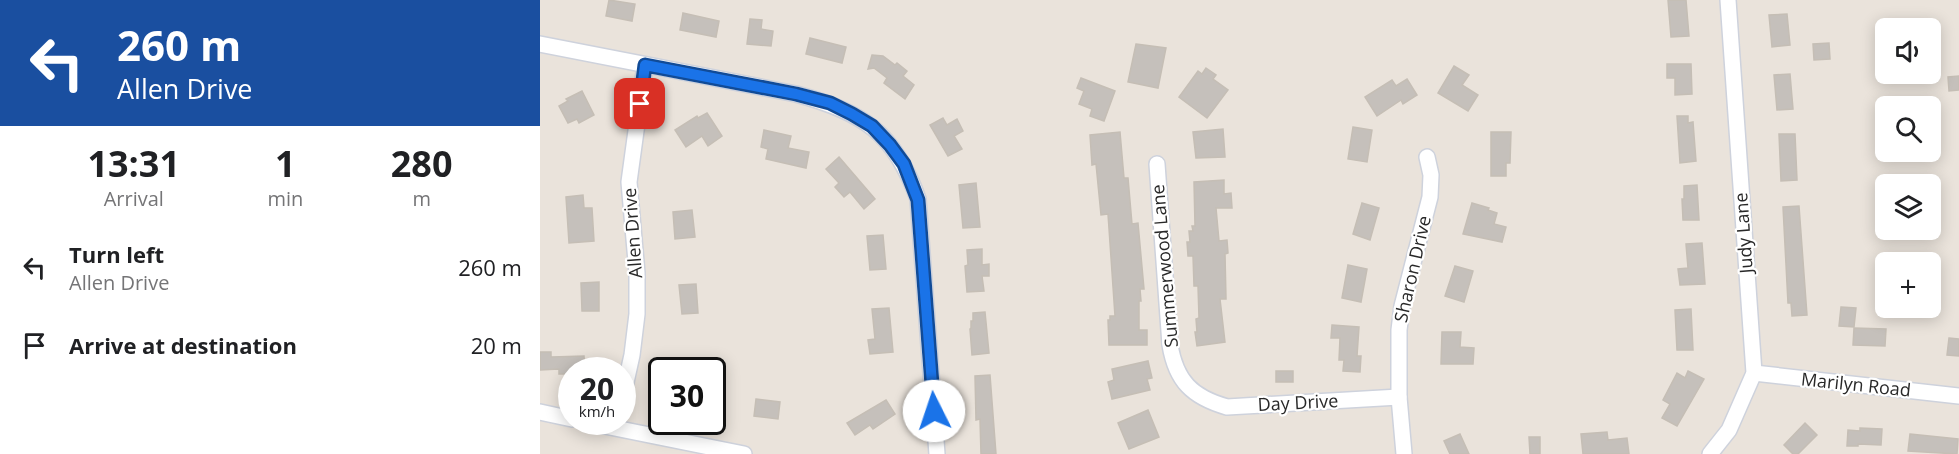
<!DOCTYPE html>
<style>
:root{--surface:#fff;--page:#f6f6f6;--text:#202124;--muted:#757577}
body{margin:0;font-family:"Open Sans",sans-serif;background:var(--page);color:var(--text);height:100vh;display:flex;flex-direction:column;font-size:22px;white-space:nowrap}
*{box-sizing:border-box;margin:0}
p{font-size:20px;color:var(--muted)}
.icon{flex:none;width:33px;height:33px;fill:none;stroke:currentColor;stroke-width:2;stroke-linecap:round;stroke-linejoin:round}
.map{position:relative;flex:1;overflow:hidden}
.side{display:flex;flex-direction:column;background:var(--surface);width:540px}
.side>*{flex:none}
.top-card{background:#1a4fa0;color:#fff;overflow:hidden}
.fabs{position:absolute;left:1335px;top:18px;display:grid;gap:12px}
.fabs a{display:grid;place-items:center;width:66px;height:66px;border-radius:9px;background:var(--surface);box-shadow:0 3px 15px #0003;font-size:30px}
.speed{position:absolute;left:18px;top:357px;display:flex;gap:12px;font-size:30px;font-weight:700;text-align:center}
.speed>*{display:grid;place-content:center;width:78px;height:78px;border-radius:50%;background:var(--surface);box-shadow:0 3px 15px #0003;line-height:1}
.speed small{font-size:15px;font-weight:400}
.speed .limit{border:3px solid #111;border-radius:9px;background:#fff;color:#111}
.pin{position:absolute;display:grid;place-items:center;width:51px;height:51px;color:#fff;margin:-26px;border-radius:12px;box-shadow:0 3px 9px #0006}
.me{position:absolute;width:66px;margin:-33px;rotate:356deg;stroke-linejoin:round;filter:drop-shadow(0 0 4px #0008)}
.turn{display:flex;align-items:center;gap:21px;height:126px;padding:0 18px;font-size:27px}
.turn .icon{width:78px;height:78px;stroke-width:2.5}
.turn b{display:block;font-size:42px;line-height:51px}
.eta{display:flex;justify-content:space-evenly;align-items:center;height:102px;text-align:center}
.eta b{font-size:36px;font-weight:700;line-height:42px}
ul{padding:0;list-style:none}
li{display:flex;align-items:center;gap:18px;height:78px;padding:0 18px}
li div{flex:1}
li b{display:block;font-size:22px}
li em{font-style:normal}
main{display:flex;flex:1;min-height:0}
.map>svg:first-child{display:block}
</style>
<main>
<section class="side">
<div class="top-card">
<div class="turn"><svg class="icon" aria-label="left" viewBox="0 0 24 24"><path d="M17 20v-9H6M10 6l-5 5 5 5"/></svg><div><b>260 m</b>Allen Drive</div></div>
</div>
<div class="eta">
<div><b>13:31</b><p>Arrival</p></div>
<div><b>1</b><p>min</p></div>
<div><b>280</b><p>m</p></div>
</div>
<ul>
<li><svg class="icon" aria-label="left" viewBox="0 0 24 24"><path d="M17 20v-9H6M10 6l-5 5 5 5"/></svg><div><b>Turn left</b><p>Allen Drive</p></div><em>260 m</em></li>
<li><svg class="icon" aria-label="arrive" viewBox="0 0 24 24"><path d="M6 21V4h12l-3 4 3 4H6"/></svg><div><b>Arrive at destination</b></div><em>20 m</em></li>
</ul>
</section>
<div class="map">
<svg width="1419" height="454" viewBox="0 0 1419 454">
<rect width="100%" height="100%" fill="#eae3db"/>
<g fill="#c5c0bb" stroke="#c5beb5" stroke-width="1.5">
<path d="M 69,0 L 95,4 L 92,21 L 66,16 Z"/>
<path d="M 1128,0 L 1146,0 L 1149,36 L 1131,37 Z"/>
<path d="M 143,13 L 179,21 L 176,37 L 140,30 Z"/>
<path d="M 1247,14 L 1250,45 L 1232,47 L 1229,15 Z"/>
<path d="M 210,19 L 222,20 L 221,29 L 233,31 L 231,46 L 207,44 Z"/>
<path d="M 270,38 L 306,47 L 302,63 L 266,54 Z"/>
<path d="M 1289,43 L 1290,59 L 1274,60 L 1273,44 Z"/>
<path d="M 596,44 L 626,48 L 618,88 L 588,82 Z"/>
<path d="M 332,55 L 343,56 L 355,65 L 357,63 L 367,71 L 363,76 L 374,85 L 365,99 L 344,83 L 347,78 L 334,68 L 328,69 Z"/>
<path d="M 1127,64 L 1151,64 L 1152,94 L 1135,95 L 1135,78 L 1127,78 Z"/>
<path d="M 914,66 L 929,75 L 922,85 L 938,95 L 928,111 L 898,93 Z"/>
<path d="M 666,68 L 676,75 L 673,79 L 688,90 L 667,118 L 639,97 L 658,71 L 662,74 Z"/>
<path d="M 1250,74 L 1253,109 L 1237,110 L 1234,75 Z"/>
<path d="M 1419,76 L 1419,90 L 1409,91 L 1408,77 Z"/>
<path d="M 541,78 L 575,91 L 564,121 L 550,116 L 552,109 L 539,104 L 544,91 L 537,88 Z"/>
<path d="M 867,79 L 877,95 L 863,104 L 861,100 L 837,116 L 825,97 L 852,80 L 856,86 Z"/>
<path d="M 42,91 L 54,115 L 39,123 L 37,119 L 28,123 L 19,106 L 28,101 L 26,99 Z"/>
<path d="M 167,113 L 182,136 L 168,146 L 162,136 L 146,147 L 135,130 L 157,116 L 158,118 Z"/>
<path d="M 1137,116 L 1148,116 L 1148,123 L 1153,122 L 1156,161 L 1140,163 Z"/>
<path d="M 403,118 L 407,125 L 417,119 L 423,131 L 414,136 L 422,149 L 408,156 L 390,125 Z"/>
<path d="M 813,127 L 832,130 L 827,162 L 808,159 Z"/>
<path d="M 683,129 L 685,157 L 656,158 L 653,132 Z"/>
<path d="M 224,130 L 251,136 L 248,148 L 269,152 L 266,168 L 226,159 L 228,149 L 221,147 Z"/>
<path d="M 580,132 L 584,178 L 588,178 L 592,224 L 598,223 L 604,289 L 600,289 L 601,301 L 599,301 L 599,330 L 607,330 L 607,345 L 569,345 L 568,320 L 570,320 L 570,316 L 575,316 L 568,214 L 561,215 L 556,164 L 552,165 L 550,135 Z"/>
<path d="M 951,132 L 971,132 L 970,163 L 966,163 L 966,176 L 951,176 Z"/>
<path d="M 1239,134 L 1255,134 L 1257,180 L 1241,181 Z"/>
<path d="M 299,157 L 335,199 L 324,209 L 310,192 L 304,197 L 295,187 L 299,183 L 286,169 Z"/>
<path d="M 684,180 L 684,194 L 691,193 L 692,208 L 676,208 L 679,241 L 687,240 L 688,253 L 685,254 L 686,299 L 680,299 L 685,342 L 657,346 L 655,332 L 657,332 L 656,319 L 659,318 L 658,286 L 654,286 L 653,256 L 648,256 L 647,242 L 650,242 L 649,231 L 653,231 L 652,226 L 655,226 L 654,182 Z"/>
<path d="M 436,183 L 440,227 L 423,228 L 419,185 Z"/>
<path d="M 1157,185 L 1159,220 L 1143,220 L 1142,199 L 1144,199 L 1144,186 Z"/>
<path d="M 43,195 L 44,208 L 52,208 L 54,241 L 29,243 L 26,197 Z"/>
<path d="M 822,203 L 839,208 L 830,240 L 813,234 Z"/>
<path d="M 932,203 L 949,208 L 948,210 L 957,213 L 954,224 L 966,227 L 962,242 L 923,234 Z"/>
<path d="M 1259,206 L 1267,315 L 1252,316 L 1251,303 L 1248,303 L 1243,207 Z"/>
<path d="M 152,210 L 155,237 L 135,239 L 133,212 Z"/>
<path d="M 343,235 L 346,269 L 330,270 L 327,236 Z"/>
<path d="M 1162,243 L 1165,284 L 1140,285 L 1138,269 L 1148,268 L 1146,244 Z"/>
<path d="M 442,249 L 442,265 L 449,264 L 449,276 L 442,276 L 444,291 L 427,292 L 425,266 L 428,265 L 427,250 Z"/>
<path d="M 808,265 L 827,269 L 821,302 L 802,298 Z"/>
<path d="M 915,266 L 933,271 L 924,302 L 905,296 Z"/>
<path d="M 59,282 L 59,311 L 42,311 L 41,283 Z"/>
<path d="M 156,284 L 158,313 L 142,314 L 139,285 Z"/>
<path d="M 1301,307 L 1316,308 L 1314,327 L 1299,326 Z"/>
<path d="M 349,308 L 353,352 L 330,354 L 328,340 L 335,339 L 332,309 Z"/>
<path d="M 1151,309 L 1153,350 L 1137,350 L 1135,310 Z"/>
<path d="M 445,312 L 449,353 L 432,355 L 430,329 L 431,328 L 431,321 L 433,321 L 433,313 Z"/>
<path d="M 792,325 L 819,327 L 817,356 L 821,356 L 820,372 L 803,371 L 804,360 L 799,360 L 800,338 L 791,338 Z"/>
<path d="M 1314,328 L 1346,329 L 1345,346 L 1313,345 Z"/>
<path d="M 902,332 L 921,332 L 920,347 L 934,348 L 933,364 L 901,364 Z"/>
<path d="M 1409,338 L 1419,339 L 1419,356 L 1407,355 Z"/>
<path d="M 0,352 L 11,352 L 11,357 L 44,356 L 45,370 L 32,370 L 32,374 L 19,374 L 19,369 L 0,370 Z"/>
<path d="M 608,361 L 612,378 L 607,379 L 610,390 L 572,399 L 568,382 L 574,380 L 572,369 Z"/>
<rect x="736" y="371" width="17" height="11"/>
<path d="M 1148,371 L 1164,379 L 1137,426 L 1122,418 L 1130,404 L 1123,400 L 1137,373 L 1145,378 Z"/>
<path d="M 450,375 L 456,454 L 441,454 L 440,419 L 436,420 L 435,376 Z"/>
<path d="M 216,399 L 240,402 L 238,419 L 214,416 Z"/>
<path d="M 346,400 L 355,414 L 333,429 L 330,425 L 315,435 L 307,423 Z"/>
<path d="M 608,410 L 619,437 L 589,449 L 578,423 Z"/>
<path d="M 1265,423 L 1277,435 L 1258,454 L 1253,454 L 1244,445 Z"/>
<path d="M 1320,428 L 1342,429 L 1341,445 L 1318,444 L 1318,446 L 1307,446 L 1308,430 L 1320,431 Z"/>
<path d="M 1067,432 L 1068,440 L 1087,438 L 1089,454 L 1043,454 L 1041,434 Z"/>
<path d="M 920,434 L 929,454 L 910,454 L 904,441 Z"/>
<path d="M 1370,434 L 1418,439 L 1417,454 L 1368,451 Z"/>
<path d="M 989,437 L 1000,437 L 1000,454 L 990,454 Z"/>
</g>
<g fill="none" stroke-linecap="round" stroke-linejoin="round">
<g stroke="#ced2dc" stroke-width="18">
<g id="minor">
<path d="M 0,44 L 256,94 C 323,112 355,133 378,199 L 397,454"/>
<path d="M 617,164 L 630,345 C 636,381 652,397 687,407 L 859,397"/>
<path d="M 1214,373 L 1419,396"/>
<path d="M 82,400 L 92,355 L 97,314 L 97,273 L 89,182 L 105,65"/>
<path d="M 0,412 L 32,419"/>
<path d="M 45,422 L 204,454"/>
<path d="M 864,454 L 859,397 L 859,330 L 862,306 L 890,197 L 891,175 L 887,157"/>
<path d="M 1170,454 L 1189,430 L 1214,373 L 1188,0"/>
</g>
</g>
<use href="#minor" stroke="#fff" stroke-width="15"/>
</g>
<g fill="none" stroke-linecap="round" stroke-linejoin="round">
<g stroke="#114b97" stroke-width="15">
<path id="route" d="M 100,104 L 105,65 L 256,94 L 290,103 L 312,114 L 332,126 L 350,145 L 364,164 L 378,200 L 394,411"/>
</g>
<use href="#route" stroke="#1a73e8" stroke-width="10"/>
</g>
<g text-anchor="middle" stroke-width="4.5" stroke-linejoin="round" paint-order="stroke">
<g font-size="18" fill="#282828" stroke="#fff">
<text transform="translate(93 233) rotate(-94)" y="6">Allen Drive</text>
<text transform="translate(1204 233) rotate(-94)" y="6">Judy Lane</text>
<text transform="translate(625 266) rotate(-95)" y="6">Summerwood Lane</text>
<text transform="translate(873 269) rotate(-77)" y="6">Sharon Drive</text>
<text transform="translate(1316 385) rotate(6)" y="6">Marilyn Road</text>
<text transform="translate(758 403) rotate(-3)" y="6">Day Drive</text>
</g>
</g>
</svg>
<div class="fabs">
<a><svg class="icon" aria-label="sound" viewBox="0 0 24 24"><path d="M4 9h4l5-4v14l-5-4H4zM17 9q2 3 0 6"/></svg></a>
<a><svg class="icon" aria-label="search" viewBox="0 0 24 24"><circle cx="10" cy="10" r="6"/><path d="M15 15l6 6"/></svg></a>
<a><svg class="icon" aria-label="layers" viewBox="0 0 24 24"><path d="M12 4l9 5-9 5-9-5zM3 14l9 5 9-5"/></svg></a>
<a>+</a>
</div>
<div class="speed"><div>20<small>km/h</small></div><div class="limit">30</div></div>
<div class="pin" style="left:100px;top:104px;background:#d93025"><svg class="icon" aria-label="arrive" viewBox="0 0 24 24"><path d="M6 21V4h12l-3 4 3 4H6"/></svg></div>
<svg class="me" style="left:394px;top:411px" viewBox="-20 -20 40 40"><circle r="19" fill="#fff"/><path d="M0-13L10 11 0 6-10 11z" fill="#1a73e8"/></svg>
</div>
</main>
